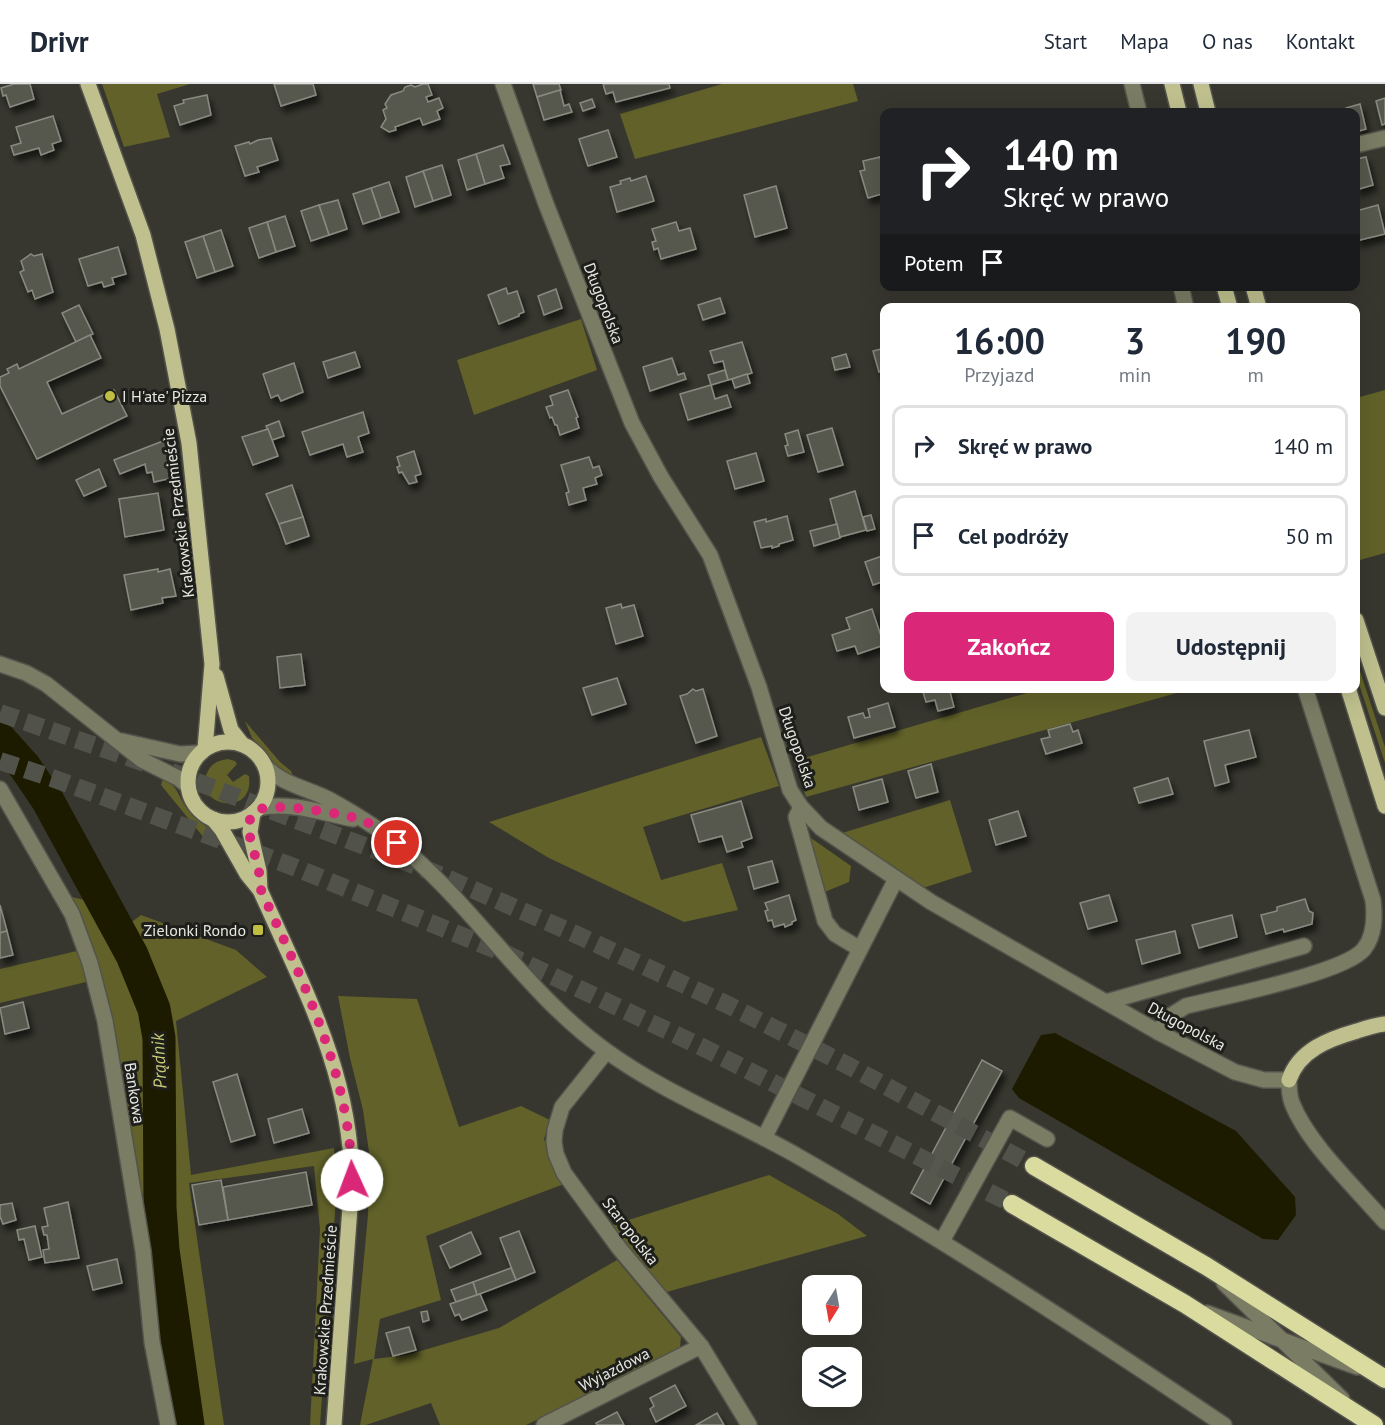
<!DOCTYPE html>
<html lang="pl">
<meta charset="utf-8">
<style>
:root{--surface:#fff;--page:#f2f2f3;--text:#1f2937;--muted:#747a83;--line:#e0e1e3;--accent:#db2777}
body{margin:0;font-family:"PT Sans",sans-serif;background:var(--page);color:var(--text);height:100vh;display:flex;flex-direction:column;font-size:22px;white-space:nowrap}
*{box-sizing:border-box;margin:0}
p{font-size:20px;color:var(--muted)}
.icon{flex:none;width:33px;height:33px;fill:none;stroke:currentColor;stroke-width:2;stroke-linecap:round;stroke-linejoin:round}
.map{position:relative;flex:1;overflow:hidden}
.sheet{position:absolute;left:880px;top:219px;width:480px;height:390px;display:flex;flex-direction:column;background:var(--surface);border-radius:12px;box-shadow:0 6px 24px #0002}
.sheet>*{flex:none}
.guide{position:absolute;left:880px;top:24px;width:480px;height:183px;border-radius:12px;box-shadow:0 6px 24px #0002;background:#202124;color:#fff;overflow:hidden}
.needle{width:39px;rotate:191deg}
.buttons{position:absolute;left:802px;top:1191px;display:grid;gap:12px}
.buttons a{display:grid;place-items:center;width:60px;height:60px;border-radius:12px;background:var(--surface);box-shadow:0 6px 24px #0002;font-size:30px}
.pin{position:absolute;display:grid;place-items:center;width:51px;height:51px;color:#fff;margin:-26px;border:3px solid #fff;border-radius:50%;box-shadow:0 2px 6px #0007}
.me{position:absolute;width:66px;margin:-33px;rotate:358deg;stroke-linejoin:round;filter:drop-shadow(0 0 4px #0008)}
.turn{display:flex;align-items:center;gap:21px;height:126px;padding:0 24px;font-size:27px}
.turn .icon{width:78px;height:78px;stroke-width:2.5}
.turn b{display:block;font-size:42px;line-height:51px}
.then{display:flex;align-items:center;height:57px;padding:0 24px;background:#0003;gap:12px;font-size:22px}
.eta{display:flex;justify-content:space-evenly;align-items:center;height:102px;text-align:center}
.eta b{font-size:36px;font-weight:800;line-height:42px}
.cta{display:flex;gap:12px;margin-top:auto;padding:12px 24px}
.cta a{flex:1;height:69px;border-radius:12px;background:var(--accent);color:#fff;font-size:24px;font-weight:800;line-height:69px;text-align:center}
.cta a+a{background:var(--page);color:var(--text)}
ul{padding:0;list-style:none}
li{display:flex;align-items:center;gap:18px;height:81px;margin:0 12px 9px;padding:0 12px;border:3px solid var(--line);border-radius:12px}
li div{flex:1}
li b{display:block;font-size:22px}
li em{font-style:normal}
header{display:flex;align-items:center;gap:36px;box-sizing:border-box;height:84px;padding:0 30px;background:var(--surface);border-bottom:2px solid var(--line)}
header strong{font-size:28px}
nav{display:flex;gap:33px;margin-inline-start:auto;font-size:21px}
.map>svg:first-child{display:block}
</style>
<header>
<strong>Drivr</strong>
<nav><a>Start</a><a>Mapa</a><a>O nas</a><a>Kontakt</a></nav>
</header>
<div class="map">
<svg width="1385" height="1341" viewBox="0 0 1385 1341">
<defs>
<filter id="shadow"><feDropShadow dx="3.5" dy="6" stdDeviation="3" flood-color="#0009"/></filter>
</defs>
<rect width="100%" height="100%" fill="#37372f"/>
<g fill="#616129">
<path d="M 102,0 L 190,0 L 157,10 L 170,53 L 124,63 Z"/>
<path d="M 722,0 L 853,0 L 858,17 L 635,75 L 620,30 Z"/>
<path d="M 581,235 L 597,286 L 474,331 L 457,276 Z"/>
<path d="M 1385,306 L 1385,469 L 1360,476 L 1356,466 L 1356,314 Z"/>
<path d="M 1356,575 L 1385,663 L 1385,679 L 1356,591 Z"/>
<path d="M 1044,604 L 1191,605 L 806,713 L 794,677 Z"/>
<path d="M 245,637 L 280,678 L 291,687 L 293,692 L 274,680 L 266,669 L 252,654 Z"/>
<path d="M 761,653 L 779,702 L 643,743 L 661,796 L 722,779 L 738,826 L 684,838 L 549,774 L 489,738 Z"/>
<path d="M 228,675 L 235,677 L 237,680 L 227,691 L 233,698 L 245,690 L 249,692 C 255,736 189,721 208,687 C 212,679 219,676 228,675 Z"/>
<path d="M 163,694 C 181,705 177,713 189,727 C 201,742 212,742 221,761 L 211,760 L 205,755 L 161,701 Z"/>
<path d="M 950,716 L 972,788 L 923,804 L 842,749 Z"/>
<path d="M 811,754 L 851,782 L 849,798 L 822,809 Z"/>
<path d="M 67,812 L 94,818 L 136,897 L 150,942 L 156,1161 L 170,1284 L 162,1285 L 142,1115 L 116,956 L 98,878 Z"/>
<path d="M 141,831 L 236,866 L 267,893 L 176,937 L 191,1091 L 334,1064 L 336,1114 L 320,1341 L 310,1341 L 320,1145 L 314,1082 L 189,1099 L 224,1341 L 201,1341 L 184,1250 L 175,1157 L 170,949 L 164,920 L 129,840 Z"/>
<path d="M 81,866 L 90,897 L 0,919 L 0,885 Z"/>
<path d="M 338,912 L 417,915 L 459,1043 L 521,1022 L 550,1036 L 544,1055 L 554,1084 L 564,1100 L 426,1152 L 441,1216 L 380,1235 L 374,1275 L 407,1271 L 499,1244 L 617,1176 L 681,1253 L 680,1263 L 619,1297 L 526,1341 L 440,1341 L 431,1319 L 366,1341 L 360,1341 L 373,1275 L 354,1280 L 368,1131 L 369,1068 L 363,1026 L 350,974 Z"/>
<path d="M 769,1091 L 838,1130 L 867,1152 L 663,1209 L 610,1142 Z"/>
</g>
<path fill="#1c1b00" d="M 1055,949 L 1236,1047 L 1295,1113 L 1296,1131 L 1278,1156 L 1263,1155 L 1019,1014 L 1012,1005 L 1041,951 Z"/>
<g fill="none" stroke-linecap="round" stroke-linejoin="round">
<path stroke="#1c1b00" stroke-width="33" d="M 0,655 L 25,683 L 48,717 L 132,871 L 154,925 L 159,954 L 160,1124 L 163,1166 L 188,1341"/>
</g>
<g fill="#57584e" stroke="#898a80" stroke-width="1.5" filter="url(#shadow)">
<path d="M 14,0 L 30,0 L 34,15 L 10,23 L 6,11 L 3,12 L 1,4 Z"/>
<path d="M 274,0 L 313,0 L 316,11 L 281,22 Z"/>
<path d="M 423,0 L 428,0 L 432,11 L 426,13 L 428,18 L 439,14 L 443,24 L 437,27 L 440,35 L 423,41 L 420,34 L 395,43 L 396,46 L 389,48 L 381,43 L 386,35 L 383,26 L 387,24 L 385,20 L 391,11 L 403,7 L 405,3 L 411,1 L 415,3 Z"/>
<path d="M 533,0 L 559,0 L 561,6 L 537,13 Z"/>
<path d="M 603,0 L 669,0 L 670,4 L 616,18 L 613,8 L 606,10 Z"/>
<path d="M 560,6 L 564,22 L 569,20 L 572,28 L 544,36 L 537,13 Z"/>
<path d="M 207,11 L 211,31 L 180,41 L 174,22 L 184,19 L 183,16 Z"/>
<path d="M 1385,14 L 1385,40 L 1382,41 L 1376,17 Z"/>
<path d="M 592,15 L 595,23 L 583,27 L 580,19 Z"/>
<path d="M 1360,20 L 1366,45 L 1356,48 L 1356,28 L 1347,28 L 1346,24 Z"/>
<path d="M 53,32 L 61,57 L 52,60 L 54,66 L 41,71 L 39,64 L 14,71 L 11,62 L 21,59 L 16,43 Z"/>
<path d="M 608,46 L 617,73 L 588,82 L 579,55 Z"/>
<path d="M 271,54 L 278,76 L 257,83 L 259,88 L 245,92 L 235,62 L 249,58 L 250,60 L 258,56 Z"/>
<path d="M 503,61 L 510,80 L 500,82 L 504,94 L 485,100 L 476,70 Z"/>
<path d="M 476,70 L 485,100 L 467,106 L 458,76 Z"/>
<path d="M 880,73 L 882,81 L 885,80 L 885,109 L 868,114 L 860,87 L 865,86 L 863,77 Z"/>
<path d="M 1366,73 L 1373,101 L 1356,106 L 1356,75 Z"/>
<path d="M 442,81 L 451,111 L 433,117 L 423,87 Z"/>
<path d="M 423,87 L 433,117 L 415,123 L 406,93 Z"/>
<path d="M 646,92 L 654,117 L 617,128 L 610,103 L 621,100 L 620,97 L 630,94 L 631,97 Z"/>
<path d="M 389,98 L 399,128 L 381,134 L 371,104 Z"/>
<path d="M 776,102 L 787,144 L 755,153 L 744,111 Z"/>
<path d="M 371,104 L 381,134 L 363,140 L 353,110 Z"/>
<path d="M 338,116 L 347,145 L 329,151 L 319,121 Z"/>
<path d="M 319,121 L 329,151 L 311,157 L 301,127 Z"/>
<path d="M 1378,121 L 1385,150 L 1356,157 L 1356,127 Z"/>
<path d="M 285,132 L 295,162 L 276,168 L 267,138 Z"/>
<path d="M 267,138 L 276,168 L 259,174 L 249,144 Z"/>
<path d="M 676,138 L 679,147 L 690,144 L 696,165 L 661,175 L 658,164 L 654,166 L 652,158 L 656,157 L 652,145 Z"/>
<path d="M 221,146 L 233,182 L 215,188 L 203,152 Z"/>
<path d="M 203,152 L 215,188 L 197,194 L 185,158 Z"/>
<path d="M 118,163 L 126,190 L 112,194 L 114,200 L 104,203 L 102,198 L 88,202 L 79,175 Z"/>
<path d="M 31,170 L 34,172 L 42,170 L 53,208 L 35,215 L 32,206 L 28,208 L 20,188 L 24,186 L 21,177 Z"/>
<path d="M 506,204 L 508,210 L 517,207 L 524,228 L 519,230 L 519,232 L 499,240 L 488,211 Z"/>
<path d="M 556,205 L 562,224 L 544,231 L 538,212 Z"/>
<path d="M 720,214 L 725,229 L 703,236 L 698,221 Z"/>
<path d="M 79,221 L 93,250 L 76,258 L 62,229 Z"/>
<path d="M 90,251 L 101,274 L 47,298 L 62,330 L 114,306 L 127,332 L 37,375 L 0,302 L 0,293 L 9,289 L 7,285 L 17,280 L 19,285 Z"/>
<path d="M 742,258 L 752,289 L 728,296 L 723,277 L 714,279 L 710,267 Z"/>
<path d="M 885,264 L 885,286 L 879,288 L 873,267 Z"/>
<path d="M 355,268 L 360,283 L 328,294 L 323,278 Z"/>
<path d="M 846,270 L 850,283 L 835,286 L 832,274 Z"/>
<path d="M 672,274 L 678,291 L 684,289 L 686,295 L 650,307 L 643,283 Z"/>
<path d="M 294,279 L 303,308 L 281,317 L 278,311 L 271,314 L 263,290 Z"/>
<path d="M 725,286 L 728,296 L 711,301 L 708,291 Z"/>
<path d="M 747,290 L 750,299 L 735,304 L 732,295 Z"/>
<path d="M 711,301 L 715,315 L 727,311 L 731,323 L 688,336 L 680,310 Z"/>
<path d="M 568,306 L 578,333 L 576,334 L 579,344 L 560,351 L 557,341 L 555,341 L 552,333 L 550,334 L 546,323 L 553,321 L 550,312 Z"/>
<path d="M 363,328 L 369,349 L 358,353 L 363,368 L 347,373 L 343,360 L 310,371 L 302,348 Z"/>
<path d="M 279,337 L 284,352 L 272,356 L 266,342 Z"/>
<path d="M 832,344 L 843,381 L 818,388 L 807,351 Z"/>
<path d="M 268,345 L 278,372 L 253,381 L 242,353 Z"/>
<path d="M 798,346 L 804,368 L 788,372 L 785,362 L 788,361 L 785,350 Z"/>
<path d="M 168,355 L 177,393 L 154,398 L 152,388 L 147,389 L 145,380 L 120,390 L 114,376 Z"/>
<path d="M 414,367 L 421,390 L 415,392 L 417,398 L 409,400 L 402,388 L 399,389 L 397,383 L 400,382 L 397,373 Z"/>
<path d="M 756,369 L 764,397 L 735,405 L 727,377 Z"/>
<path d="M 589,373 L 593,384 L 599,382 L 602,391 L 595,394 L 597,400 L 583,404 L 586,416 L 569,421 L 566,409 L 569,408 L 561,381 Z"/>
<path d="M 99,385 L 106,402 L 84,412 L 76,396 Z"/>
<path d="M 292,401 L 303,433 L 279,440 L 266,410 Z"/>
<path d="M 855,407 L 866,446 L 840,453 L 830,415 Z"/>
<path d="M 158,409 L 164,446 L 125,453 L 119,415 Z"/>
<path d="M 871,431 L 875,445 L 867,447 L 863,433 Z"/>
<path d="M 787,432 L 793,456 L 779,460 L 779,462 L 772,464 L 772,462 L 761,464 L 754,438 L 766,435 L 766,438 Z"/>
<path d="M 303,433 L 309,452 L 286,460 L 279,440 Z"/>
<path d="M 837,440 L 840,454 L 814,462 L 810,447 Z"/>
<path d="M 882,472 L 885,480 L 885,497 L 873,501 L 865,478 Z"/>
<path d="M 158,485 L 158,488 L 170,485 L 176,512 L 162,514 L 163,519 L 131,526 L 124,491 Z"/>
<path d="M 621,520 L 622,524 L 634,521 L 643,552 L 616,560 L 606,524 Z"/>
<path d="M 872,525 L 884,561 L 858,570 L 855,562 L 837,567 L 832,551 L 850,545 L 846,534 Z"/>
<path d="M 301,570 L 305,601 L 280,604 L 277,573 Z"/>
<path d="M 617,594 L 626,620 L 592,631 L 583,604 Z"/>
<path d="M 935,604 L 949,604 L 954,623 L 938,627 L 935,616 L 926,618 L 923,608 Z"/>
<path d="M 693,605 L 696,607 L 703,605 L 717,652 L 696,659 L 680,612 L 687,610 Z"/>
<path d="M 888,619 L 895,643 L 854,654 L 848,633 L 863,629 L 865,634 L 870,633 L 868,625 Z"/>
<path d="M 1070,640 L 1073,648 L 1078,646 L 1082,659 L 1046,670 L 1041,655 L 1050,653 L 1048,646 Z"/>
<path d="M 1249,646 L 1256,673 L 1225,681 L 1229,698 L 1215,702 L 1204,657 Z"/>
<path d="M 931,680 L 938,708 L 916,714 L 908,687 Z"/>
<path d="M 1168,694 L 1173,710 L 1139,719 L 1134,704 Z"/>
<path d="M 882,695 L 888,718 L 859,726 L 853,703 Z"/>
<path d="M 741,717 L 752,754 L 741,758 L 743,763 L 727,768 L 722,752 L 699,758 L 691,731 Z"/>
<path d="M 1018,727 L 1026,752 L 996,761 L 989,736 Z"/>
<path d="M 772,777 L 778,798 L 754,805 L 748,783 Z"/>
<path d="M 789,811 L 796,836 L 792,838 L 792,840 L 785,843 L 784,840 L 774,843 L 772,836 L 768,837 L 765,827 L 768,826 L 765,819 Z"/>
<path d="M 1109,811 L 1117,837 L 1088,845 L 1080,819 Z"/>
<path d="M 1305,815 L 1309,827 L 1313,829 L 1312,840 L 1284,848 L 1283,845 L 1266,850 L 1261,831 L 1277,827 L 1277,823 Z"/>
<path d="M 0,821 L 7,847 L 0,849 Z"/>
<path d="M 1232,831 L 1237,853 L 1199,864 L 1192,841 Z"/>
<path d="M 7,847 L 13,871 L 0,874 L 0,849 Z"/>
<path d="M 1175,847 L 1180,869 L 1142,880 L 1136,856 Z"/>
<path d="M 23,918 L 29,944 L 5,950 L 0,924 Z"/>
<path d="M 982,976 L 1002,987 L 930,1120 L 911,1109 Z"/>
<path d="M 237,990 L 255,1051 L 231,1058 L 213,998 Z"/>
<path d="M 302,1025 L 309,1049 L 274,1059 L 268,1035 Z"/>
<path d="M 306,1088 L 312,1121 L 228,1136 L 223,1103 Z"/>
<path d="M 221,1096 L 228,1136 L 199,1141 L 192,1101 Z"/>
<path d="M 68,1118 L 79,1174 L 45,1179 L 43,1166 L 49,1165 L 47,1151 L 44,1151 L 42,1143 L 48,1142 L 44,1124 Z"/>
<path d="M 12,1119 L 16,1136 L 3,1140 L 0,1132 L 0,1121 Z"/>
<path d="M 35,1142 L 42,1173 L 29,1176 L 24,1155 L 19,1156 L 17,1146 Z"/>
<path d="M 519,1147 L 535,1188 L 516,1196 L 500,1154 Z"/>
<path d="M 471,1148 L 481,1170 L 450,1184 L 440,1162 Z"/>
<path d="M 117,1175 L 122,1199 L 93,1206 L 87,1182 Z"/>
<path d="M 511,1184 L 516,1196 L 477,1211 L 473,1198 Z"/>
<path d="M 473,1198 L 477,1211 L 456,1218 L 451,1206 Z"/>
<path d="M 480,1210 L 487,1226 L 462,1236 L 459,1230 L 455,1232 L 450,1220 Z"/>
<path d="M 427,1227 L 429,1236 L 423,1238 L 421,1228 Z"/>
<path d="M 409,1243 L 416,1266 L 393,1272 L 386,1249 Z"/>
<path d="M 675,1301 L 686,1322 L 656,1338 L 650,1325 L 654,1322 L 650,1314 Z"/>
<path d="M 617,1328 L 624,1341 L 597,1341 L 596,1339 Z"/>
<path d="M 717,1329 L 724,1341 L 696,1341 Z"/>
</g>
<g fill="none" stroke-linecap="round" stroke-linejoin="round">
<g stroke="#51524a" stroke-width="18" stroke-dasharray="18 9" stroke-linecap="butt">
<path d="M 0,629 L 145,679"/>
<path d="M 0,677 L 52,694 L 294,783 L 506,870 L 706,965 L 1012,1120"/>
<path d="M 171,688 L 435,789 L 575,850 L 726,920 L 847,981 L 1034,1082"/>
</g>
<g stroke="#53534c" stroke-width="18">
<g id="minor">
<path d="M 503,0 L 546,120 L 632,339 L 661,393 L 710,471 L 759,603 L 790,706 L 801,723 L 821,744 L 931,818 L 1158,948 L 1235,988 L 1264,996 L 1289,996 C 1289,1004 1289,1011 1292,1019 C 1308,1060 1356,1104 1385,1138"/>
<path d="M 1132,0 L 1139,28"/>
<path d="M 1356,61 L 1385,54"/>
<path d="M 1181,202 L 1186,224"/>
<path d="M 0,580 L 26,589 L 46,600 L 142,676 L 178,694 L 188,702"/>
<path d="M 122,657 L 180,670 L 201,669"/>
<path d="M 265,682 C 282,701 311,705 332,717 C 359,732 387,750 410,770 C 480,831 529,911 605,966 C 665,1010 737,1037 801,1074 C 946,1157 1086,1248 1224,1341"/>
<path d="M 0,705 L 72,830 L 90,879 L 105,937 L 143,1167 L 152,1258 L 168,1341"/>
<path d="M 801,723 L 796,733 L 825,837 L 835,850 L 860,865"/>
<path d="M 258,724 C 288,717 323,729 353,735"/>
<path d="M 1106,918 L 1304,862"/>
<path d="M 1158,948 L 1170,932 L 1186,922 C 1221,913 1345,889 1364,865 C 1375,851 1375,833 1373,816 L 1305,604"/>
<path d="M 606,968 L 562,1023 L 555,1046 L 554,1058 L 556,1070 L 564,1089 L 619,1164 L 701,1262 L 749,1341"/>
<path d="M 764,1054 L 896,795"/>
<path d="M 942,1157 L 1010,1034 L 1047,1055"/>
<path d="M 1224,1199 L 1342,1315"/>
<path d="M 1207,1229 L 1357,1283"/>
<path d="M 544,1341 L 701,1262"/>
</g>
</g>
<g stroke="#53534c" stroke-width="18">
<g id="major">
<path d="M 88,0 L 143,151 L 167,245 L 189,359 L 212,580 L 205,665"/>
<path d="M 1172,0 L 1179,28"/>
<path d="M 1201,0 L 1208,28"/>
<path d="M 1224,202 L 1230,224"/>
<path d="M 1253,202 L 1259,224"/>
<path d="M 1356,536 L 1385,624"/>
<path d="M 216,592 L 231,646 L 242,660"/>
<path d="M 1348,604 L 1385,722"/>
<circle cx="228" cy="698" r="40"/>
<path d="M 253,729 L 250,748 L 259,787 L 260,806"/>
<path d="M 213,735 L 222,746 L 247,790 L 260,806 L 270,828 C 311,919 350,994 352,1096 L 334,1341"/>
<path d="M 1289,996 C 1299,966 1329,955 1357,947 C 1366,944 1376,941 1385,940"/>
</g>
</g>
<g stroke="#53534c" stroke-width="21">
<g id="highway">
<path d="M 1034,1082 L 1206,1182 L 1385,1295"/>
<path d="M 1012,1120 L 1185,1220 L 1374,1341"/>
</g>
</g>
<use href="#minor" stroke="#7b7c64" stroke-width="15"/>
<use href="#major" stroke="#bfc08e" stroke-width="15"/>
<use href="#highway" stroke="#d9db9f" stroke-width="18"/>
</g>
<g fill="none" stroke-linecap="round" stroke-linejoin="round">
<path stroke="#db2777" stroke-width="10" stroke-dasharray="0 18" d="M 352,1096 C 350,989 304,901 261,806 C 260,800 260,794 259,788 C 257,771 242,745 253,729 C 263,715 346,730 362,736 C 374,741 387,751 397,759"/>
</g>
<g fill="#bfbe42" stroke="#1e1e1a" stroke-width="2">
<circle cx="110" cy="312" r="6"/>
<rect x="252" y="840" width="12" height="12" rx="3"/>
</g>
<g text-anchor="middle" stroke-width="6" stroke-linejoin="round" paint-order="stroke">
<g font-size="16" fill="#e7e8e2" stroke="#1e1e1a">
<text transform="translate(604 219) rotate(69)" y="6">Długopolska</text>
<text transform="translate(178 429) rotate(-97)" y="6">Krakowskie Przedmieście</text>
<text transform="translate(798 663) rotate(71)" y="6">Długopolska</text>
<text transform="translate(1187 942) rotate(28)" y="6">Długopolska</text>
<text transform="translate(135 1009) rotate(81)" y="6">Bankowa</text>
<text transform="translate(631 1147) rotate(52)" y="6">Staropolska</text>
<text transform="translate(325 1226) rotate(-86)" y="6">Krakowskie Przedmieście</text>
<text transform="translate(614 1285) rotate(-27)" y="6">Wyjazdowa</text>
</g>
<g font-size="16" fill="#e7e8e2" stroke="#1e1e1a" text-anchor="start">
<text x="122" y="318">I H'ate' Pizza</text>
<text x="246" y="852" text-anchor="end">Zielonki Rondo</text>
</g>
<g font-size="18" font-style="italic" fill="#c8c973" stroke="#1e1e1a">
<text transform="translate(159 977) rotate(-93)" y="6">Prądnik</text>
</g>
</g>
</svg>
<div class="buttons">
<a><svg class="needle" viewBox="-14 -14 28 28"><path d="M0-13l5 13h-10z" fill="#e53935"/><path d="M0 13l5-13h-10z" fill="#747a83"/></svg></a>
<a><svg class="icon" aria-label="layers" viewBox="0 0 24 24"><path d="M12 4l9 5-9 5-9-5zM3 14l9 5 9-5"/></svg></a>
</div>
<div class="pin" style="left:397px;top:759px;background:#d93025"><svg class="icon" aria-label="arrive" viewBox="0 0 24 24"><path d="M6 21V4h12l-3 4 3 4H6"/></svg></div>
<svg class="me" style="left:352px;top:1096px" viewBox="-20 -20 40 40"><circle r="19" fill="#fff"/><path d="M0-13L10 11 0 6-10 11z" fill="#db2777"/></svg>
<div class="guide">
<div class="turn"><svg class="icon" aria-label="right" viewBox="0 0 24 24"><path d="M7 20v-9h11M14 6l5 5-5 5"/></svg><div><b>140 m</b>Skręć w prawo</div></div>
<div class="then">Potem<svg class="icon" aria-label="arrive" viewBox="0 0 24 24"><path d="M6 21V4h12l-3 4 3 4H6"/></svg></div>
</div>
<section class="sheet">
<div class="eta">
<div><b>16:00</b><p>Przyjazd</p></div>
<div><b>3</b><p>min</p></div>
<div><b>190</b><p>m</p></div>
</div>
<ul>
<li><svg class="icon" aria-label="right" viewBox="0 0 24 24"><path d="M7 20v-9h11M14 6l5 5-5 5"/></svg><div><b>Skręć w prawo</b></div><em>140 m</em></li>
<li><svg class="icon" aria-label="arrive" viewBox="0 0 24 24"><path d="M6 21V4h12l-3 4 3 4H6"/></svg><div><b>Cel podróży</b></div><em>50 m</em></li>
</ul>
<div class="cta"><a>Zakończ</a><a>Udostępnij</a></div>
</section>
</div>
